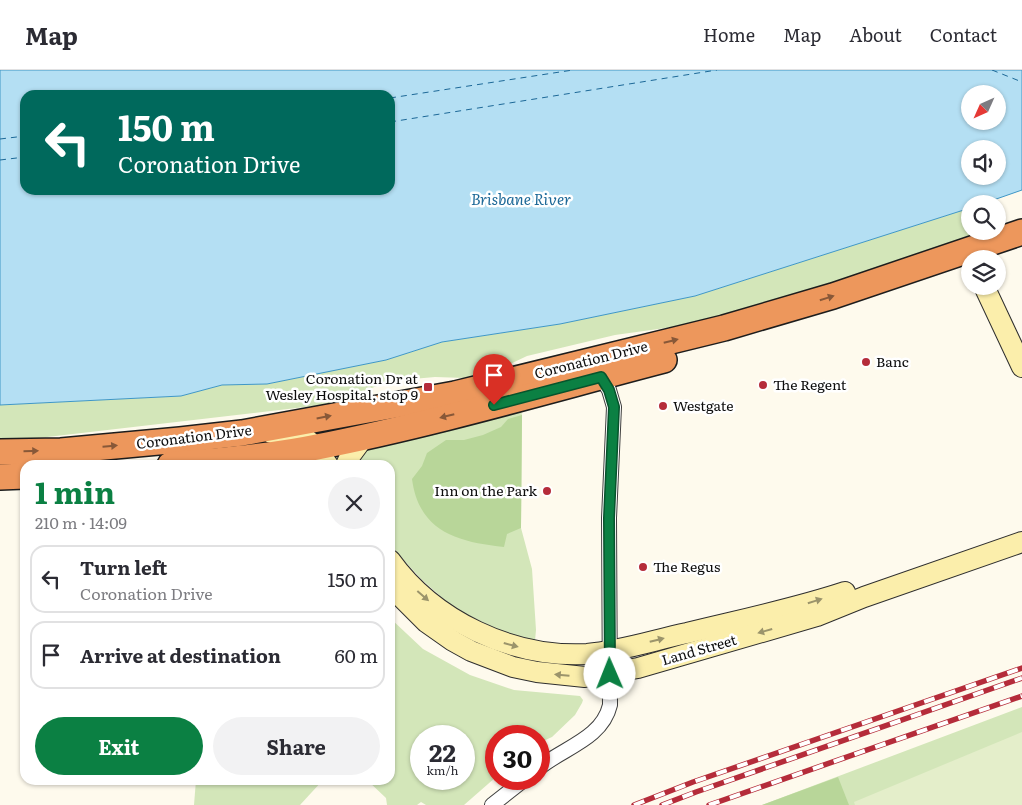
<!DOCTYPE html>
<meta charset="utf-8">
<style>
:root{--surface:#fff;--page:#f2f2f3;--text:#2b2b33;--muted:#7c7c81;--line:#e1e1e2;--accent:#0b8043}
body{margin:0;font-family:Literata,serif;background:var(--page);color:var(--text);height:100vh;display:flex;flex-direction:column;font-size:19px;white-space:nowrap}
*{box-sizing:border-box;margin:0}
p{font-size:16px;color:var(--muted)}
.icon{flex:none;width:28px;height:28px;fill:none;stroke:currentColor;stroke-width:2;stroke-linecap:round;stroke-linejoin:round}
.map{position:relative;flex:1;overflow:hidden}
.sheet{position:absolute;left:20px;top:390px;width:375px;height:325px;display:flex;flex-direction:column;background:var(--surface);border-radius:15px;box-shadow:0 1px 4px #0004}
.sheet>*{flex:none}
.guide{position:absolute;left:20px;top:20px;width:375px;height:105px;border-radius:15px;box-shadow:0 1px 4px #0004;background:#00695c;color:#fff;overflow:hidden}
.needle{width:32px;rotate:225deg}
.buttons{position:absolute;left:961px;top:15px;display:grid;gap:10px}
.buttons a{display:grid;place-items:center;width:45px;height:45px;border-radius:50%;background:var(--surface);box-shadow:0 1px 4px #0004;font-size:25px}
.speed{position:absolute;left:410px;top:655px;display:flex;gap:10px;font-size:25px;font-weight:700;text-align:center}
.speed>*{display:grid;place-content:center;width:65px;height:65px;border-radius:50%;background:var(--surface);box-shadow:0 1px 4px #0004;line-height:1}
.speed small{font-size:12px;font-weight:400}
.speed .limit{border:8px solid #d22;background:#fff;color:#111}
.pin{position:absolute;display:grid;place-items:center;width:42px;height:42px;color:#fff;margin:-51px -21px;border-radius:50% 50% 50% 0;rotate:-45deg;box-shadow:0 0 5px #0007}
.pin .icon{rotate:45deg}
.me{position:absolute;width:55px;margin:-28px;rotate:359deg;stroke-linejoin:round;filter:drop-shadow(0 0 4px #0008)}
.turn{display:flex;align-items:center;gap:18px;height:105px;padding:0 15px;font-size:22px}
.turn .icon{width:65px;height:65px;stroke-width:2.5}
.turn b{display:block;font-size:35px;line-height:42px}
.round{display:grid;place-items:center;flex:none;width:52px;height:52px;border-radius:26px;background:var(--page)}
.summary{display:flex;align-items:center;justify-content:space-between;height:85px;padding:0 15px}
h1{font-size:30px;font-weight:700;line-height:38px;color:var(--accent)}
.button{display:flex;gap:10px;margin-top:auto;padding:10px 15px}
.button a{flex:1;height:58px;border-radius:30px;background:var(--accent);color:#fff;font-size:20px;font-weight:700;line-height:58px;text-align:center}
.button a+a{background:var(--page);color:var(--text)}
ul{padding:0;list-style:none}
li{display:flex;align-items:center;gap:15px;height:68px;margin:0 10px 8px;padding:0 5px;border:2px solid var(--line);border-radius:15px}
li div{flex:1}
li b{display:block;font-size:19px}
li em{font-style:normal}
header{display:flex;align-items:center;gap:30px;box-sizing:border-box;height:70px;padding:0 25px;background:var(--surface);border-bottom:1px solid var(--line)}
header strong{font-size:24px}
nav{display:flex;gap:28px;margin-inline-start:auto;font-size:18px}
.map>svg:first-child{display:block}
</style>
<header>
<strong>Map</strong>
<nav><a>Home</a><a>Map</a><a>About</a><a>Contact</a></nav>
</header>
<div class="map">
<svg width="1022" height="735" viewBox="0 0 1022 735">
<rect width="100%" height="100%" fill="#fefaed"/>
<g fill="#d3e6b9" fill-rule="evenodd">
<path d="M 970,138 L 970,161 L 983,161 L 984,165 L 716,251 L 615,265 L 527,286 L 504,297 L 465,308 L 435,307 L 390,311 L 351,326 L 322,335 L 30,369 L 0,371 L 0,335 L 181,326 L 222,315 L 267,314 L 386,290 L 442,272 L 560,254 L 695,226 Z"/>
<path d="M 520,336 L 522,345 L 521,458 L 532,499 L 536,560 L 535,571 L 496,559 L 464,543 L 447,532 L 422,510 L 398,484 L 390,472 L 390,395 L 352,395 L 363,378 Z"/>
<path d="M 390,548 L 423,579 L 470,605 L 514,620 L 580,626 L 583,630 L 582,633 L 575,645 L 552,667 L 539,673 L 539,666 L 496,666 L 496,707 L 464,735 L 426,735 L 421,732 L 417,735 L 387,735 L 386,728 L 367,710 L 390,710 ZM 421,666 L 464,666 L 464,709 L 421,709 Z"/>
<path d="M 1022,637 L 1022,735 L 762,735 Z"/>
<path d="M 196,710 L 323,710 L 300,735 L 194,735 Z"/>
</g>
<g fill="#b8d699">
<path d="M 522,345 L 521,458 L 507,464 L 504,477 C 458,472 419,462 412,409 L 422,396 L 427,383 L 446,370 L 464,370 L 483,365 L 501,357 L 508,349 Z"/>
<path d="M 838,707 L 849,735 L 762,735 Z"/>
</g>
<path fill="#e4eeca" d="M 1022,662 L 1022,735 L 855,735 L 854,732 Z"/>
<path fill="#b4dff3" stroke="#3f97c6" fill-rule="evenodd" d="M 0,0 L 1022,0 L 1022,120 L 982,134 L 970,134 L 970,138 L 695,226 L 560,254 L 442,272 L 386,290 L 267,314 L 222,315 L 181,326 L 0,335 ZM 970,24 L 998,24 L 998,51 L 970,51 ZM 25,25 L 390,25 L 390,120 L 25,120 ZM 970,79 L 998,79 L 998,106 L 970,106 Z"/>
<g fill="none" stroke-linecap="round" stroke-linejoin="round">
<g stroke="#1c6897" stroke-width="1" stroke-dasharray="6 5" stroke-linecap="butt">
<path d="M 992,0 L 1022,12"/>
<path d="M 390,28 L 573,0"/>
<path d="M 390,52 L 717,0"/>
<path d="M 0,69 L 25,66"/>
<path d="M 0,90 L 25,87"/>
</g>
<g stroke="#3f3f3f" stroke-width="16">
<g id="street">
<path d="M 539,698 C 563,678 602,669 610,635 L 609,448 L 614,337 L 609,320 L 601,307"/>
<path d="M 492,735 L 525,709"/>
</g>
</g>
<g stroke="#2e2e2e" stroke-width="22">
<g id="secondary">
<path d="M 984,216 L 1022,297"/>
<path d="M 271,363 C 307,364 308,366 328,395"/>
<path d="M 346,395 L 350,386 L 364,367"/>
<path d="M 390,490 C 434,551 512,588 587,584 C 622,581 654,570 687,563 C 740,550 794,539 845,522"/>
<path d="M 390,516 L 426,552 L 453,571 L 471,581 L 513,597 L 537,602 L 585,607 L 638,598 L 817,546 L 864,527 L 1022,472"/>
</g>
</g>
<g stroke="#1d1d1d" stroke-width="28">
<g id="highway">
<path d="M 0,382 L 61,381 L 180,370 L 242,363 L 455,324 L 724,258 L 833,226 L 1022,162"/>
<path d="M 170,395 C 219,390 269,387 317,377 C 434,354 549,320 664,290"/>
<path d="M 0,407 L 25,406"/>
</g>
</g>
<use href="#street" stroke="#fff" stroke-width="14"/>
<use href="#secondary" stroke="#fbeeab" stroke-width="20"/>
<use href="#highway" stroke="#ed975c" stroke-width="25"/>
<g stroke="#b52c3a" stroke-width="5.5">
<g id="rail">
<path d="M 634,735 L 693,712 L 1022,598"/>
<path d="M 662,735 L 696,722 L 1022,608"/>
<path d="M 709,735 L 1022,626"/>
</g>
</g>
<use href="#rail" stroke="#fff" stroke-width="4" stroke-dasharray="11" stroke-linecap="butt"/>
</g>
<defs><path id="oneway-solid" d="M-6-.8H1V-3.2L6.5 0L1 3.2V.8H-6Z" transform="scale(1.25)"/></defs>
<g fill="#885838">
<use href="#oneway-solid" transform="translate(827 228) rotate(-17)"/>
<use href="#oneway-solid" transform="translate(671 271) rotate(-14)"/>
<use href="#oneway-solid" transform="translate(447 346) rotate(166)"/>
<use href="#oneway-solid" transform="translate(324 347) rotate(-11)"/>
<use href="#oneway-solid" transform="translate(110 376) rotate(-5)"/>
<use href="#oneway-solid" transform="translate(31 381) rotate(-1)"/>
</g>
<g fill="#9b946b">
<use href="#oneway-solid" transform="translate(423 526) rotate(41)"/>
<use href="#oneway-solid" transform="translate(815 531) rotate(-17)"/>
<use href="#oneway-solid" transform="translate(765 561) rotate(164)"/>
<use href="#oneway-solid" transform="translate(657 570) rotate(-14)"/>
<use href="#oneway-solid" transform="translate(511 575) rotate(15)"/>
<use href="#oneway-solid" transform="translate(562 605) rotate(-175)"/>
</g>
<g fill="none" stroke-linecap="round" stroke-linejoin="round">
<g stroke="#07532c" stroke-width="12">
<path id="route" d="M 494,335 L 601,307 L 609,320 L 614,337 L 609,448 L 610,604"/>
</g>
<use href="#route" stroke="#0b8043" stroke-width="9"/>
</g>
<g fill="#b52c3a" stroke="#fff" stroke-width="2">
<circle cx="866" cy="292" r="5"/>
<circle cx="763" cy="315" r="5"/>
<rect x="423" y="312" width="10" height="10" rx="2.5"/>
<circle cx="663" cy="336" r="5"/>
<circle cx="547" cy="421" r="5"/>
<circle cx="643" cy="497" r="5"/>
</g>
<g text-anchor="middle" stroke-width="5" stroke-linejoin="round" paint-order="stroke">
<g font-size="14" fill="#0c0c0c" stroke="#fff">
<text transform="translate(591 290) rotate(-14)" y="5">Coronation Drive</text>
<text transform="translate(194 367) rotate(-7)" y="5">Coronation Drive</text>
<text transform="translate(699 580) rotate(-16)" y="5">Land Street</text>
</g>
<g font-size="14" fill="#0c0c0c" stroke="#fff" text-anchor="start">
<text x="876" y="297">Banc</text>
<text x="418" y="314" text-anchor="end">Coronation Dr at<tspan x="418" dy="16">Wesley Hospital, stop 9</tspan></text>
<text x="773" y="320">The Regent</text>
<text x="673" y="341">Westgate</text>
<text x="537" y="426" text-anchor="end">Inn on the Park</text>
<text x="653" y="502">The Regus</text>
</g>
<g font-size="15" font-style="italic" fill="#1c6897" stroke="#fff">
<text x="521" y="135">Brisbane River</text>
</g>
</g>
</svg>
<div class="buttons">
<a><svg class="needle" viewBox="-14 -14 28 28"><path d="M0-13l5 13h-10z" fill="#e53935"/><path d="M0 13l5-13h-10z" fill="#7c7c81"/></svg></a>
<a><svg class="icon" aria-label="sound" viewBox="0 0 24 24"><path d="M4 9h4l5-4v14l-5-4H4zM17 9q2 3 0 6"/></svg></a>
<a><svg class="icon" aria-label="search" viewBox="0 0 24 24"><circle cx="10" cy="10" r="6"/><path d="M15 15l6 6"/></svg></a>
<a><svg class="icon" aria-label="layers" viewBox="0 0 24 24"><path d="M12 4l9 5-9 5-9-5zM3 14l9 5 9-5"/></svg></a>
</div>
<div class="speed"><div>22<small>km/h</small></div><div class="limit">30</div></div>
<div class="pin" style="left:494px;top:335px;background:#d93025"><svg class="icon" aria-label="arrive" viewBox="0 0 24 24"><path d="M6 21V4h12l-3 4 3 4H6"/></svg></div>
<svg class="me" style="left:610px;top:604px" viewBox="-20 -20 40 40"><circle r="19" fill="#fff"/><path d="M0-13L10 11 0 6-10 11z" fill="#0b8043"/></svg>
<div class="guide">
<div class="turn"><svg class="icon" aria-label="left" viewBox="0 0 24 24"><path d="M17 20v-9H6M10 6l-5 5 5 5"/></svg><div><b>150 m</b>Coronation Drive</div></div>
</div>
<section class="sheet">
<div class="summary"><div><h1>1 min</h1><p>210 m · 14:09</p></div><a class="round"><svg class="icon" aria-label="close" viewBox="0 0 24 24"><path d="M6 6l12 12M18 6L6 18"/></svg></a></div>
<ul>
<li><svg class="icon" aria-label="left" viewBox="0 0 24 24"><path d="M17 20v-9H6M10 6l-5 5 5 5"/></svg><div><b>Turn left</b><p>Coronation Drive</p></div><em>150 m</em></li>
<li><svg class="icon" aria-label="arrive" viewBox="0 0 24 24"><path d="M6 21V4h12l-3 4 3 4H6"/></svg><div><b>Arrive at destination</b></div><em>60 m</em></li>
</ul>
<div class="button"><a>Exit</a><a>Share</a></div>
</section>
</div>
